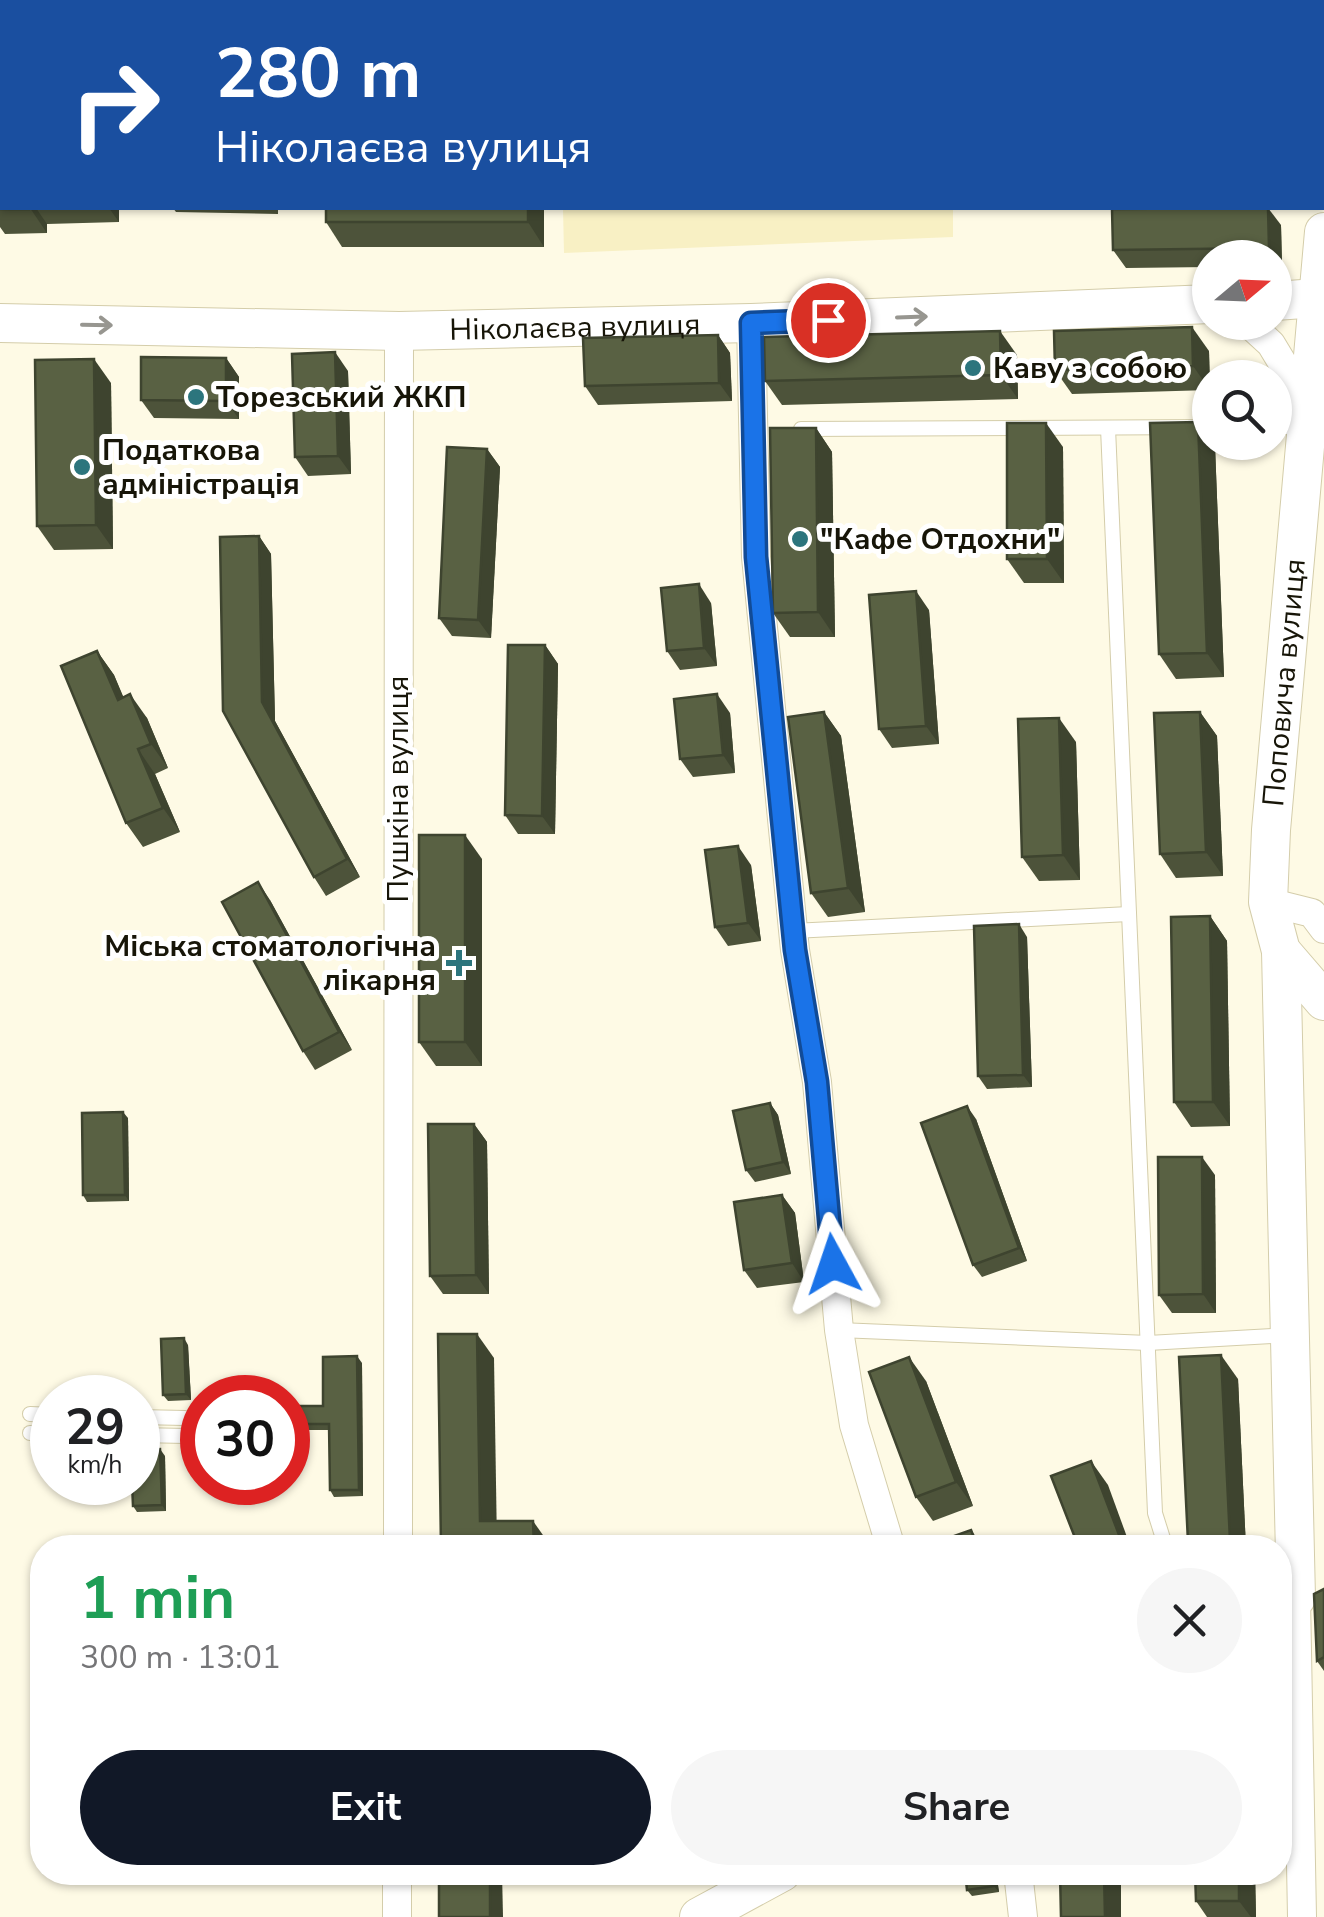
<!DOCTYPE html>
<meta charset="utf-8">
<style>
:root{--surface:#fff;--page:#f6f6f6;--text:#202124;--muted:#757577;--accent:#111827}
body{margin:0;font-family:"Nunito Sans",sans-serif;background:var(--page);color:var(--text);height:100vh;display:flex;flex-direction:column;font-size:38px;white-space:nowrap}
*{box-sizing:border-box;margin:0}
p{font-size:32px;color:var(--muted)}
.icon{flex:none;width:55px;height:55px;fill:none;stroke:currentColor;stroke-width:2;stroke-linecap:round;stroke-linejoin:round}
.map{position:relative;flex:1;overflow:hidden}
.sheet{position:absolute;left:30px;top:1535px;width:1262px;height:350px;display:flex;flex-direction:column;background:var(--surface);border-radius:40px;box-shadow:0 2px 8px #0004}
.sheet>*{flex:none}
.guide{position:absolute;left:0px;top:0px;width:1325px;height:210px;box-shadow:0 2px 8px #0004;background:#1a4fa0;color:#fff;overflow:hidden}
.needle{width:65px;rotate:71deg}
.buttons{position:absolute;left:1192px;top:240px;display:grid;gap:20px}
.buttons a{display:grid;place-items:center;width:100px;height:100px;border-radius:50%;background:var(--surface);box-shadow:0 2px 8px #0004;font-size:50px}
.speed{position:absolute;left:30px;top:1375px;display:flex;gap:20px;font-size:50px;font-weight:700;text-align:center}
.speed>*{display:grid;place-content:center;width:130px;height:130px;border-radius:50%;background:var(--surface);box-shadow:0 2px 8px #0004;line-height:1}
.speed small{font-size:25px;font-weight:400}
.speed .limit{border:15px solid #d22;background:#fff;color:#111}
.pin{position:absolute;display:grid;place-items:center;width:85px;height:85px;color:#fff;margin:-42px;border:5px solid #fff;border-radius:50%;box-shadow:0 2px 10px #0007}
.me{position:absolute;width:110px;margin:-55px;rotate:355deg;stroke-linejoin:round;filter:drop-shadow(0 0 8px #0008)}
.turn{display:flex;align-items:center;gap:35px;height:210px;padding:0 50px;font-size:45px}
.turn .icon{width:130px;height:130px;stroke-width:2.5}
.turn b{display:block;font-size:70px;line-height:85px}
.round{display:grid;place-items:center;flex:none;width:105px;height:105px;border-radius:52px;background:var(--page)}
.head{display:flex;align-items:center;justify-content:space-between;height:170px;padding:0 50px}
h1{font-size:60px;font-weight:700;line-height:75px;color:#1e9e55}
.primary-button{display:flex;gap:20px;margin-top:auto;padding:20px 50px}
.primary-button a{flex:1;height:115px;border-radius:60px;background:var(--accent);color:#fff;font-size:40px;font-weight:700;line-height:115px;text-align:center}
.primary-button a+a{background:var(--page);color:var(--text)}
.map>svg:first-child{display:block}
</style>
<div class="map">
<svg width="1324" height="1917" viewBox="0 0 1324 1917">
<rect width="100%" height="100%" fill="#fefae5"/>
<g fill="#f8f0c4">
<path d="M 899,0 L 1085,0 L 835,2 Z"/>
<path d="M 563,208 L 953,208 L 953,237 L 564,253 Z"/>
</g>
<g fill="none" stroke-linecap="round" stroke-linejoin="round">
<g stroke="#d4cdaa" stroke-width="16">
<g id="lane">
<path d="M 420,0 L 420,2"/>
<path d="M 1115,2 L 1115,0"/>
<path d="M 1322,189 L 1324,189"/>
<path d="M 1275,427 L 1306,427"/>
<path d="M 1108,428 L 1155,1513 L 1166,1548"/>
<path d="M 801,429 L 1210,427"/>
<path d="M 793,931 L 1129,914"/>
<path d="M 839,1330 L 1148,1343 L 1289,1335"/>
<path d="M 30,1414 L 52,1415"/>
<path d="M 138,1417 L 185,1418"/>
<path d="M 30,1433 L 52,1433"/>
<path d="M 138,1435 L 186,1436"/>
</g>
</g>
<g stroke="#d4cdaa" stroke-width="30">
<g id="street">
<path d="M 1247,322 L 1271,344 L 1309,407"/>
<path d="M 751,323 L 756,557 L 795,950 L 817,1082 L 839,1330 L 854,1425 L 891,1548"/>
<path d="M 1268,902 L 1312,913 L 1324,929"/>
<path d="M 398,1548 L 399,331"/>
<path d="M 1296,1598 L 1302,1917"/>
<path d="M 1018,1872 L 1023,1917"/>
<path d="M 397,1917 L 397,1872"/>
</g>
</g>
<g stroke="#d4cdaa" stroke-width="40">
<g id="secondary">
<path d="M 1275,301 L 1317,298"/>
<path id="s1" d="M 0,323 L 399,331 L 751,323 L 1210,304"/>
<path d="M 1281,951 L 1324,1001"/>
<path id="s2" d="M 1296,1598 L 1281,951 L 1268,902 L 1271,830 L 1324,232"/>
<path d="M 699,1917 L 782,1872"/>
</g>
</g>
<use href="#lane" stroke="#fff" stroke-width="14"/>
<use href="#street" stroke="#fff" stroke-width="28"/>
<use href="#secondary" stroke="#fff" stroke-width="38"/>
</g>
<g fill="#4d533a">
<path d="M 0,144 L 2,208 L 119,208 L 119,222 L 47,224 L 47,233 L 5,234 L 0,227 Z"/>
<path d="M 173,208 L 278,208 L 278,214 L 176,212 Z"/>
<path d="M 544,208 L 544,247 L 342,247 L 326,222 Z"/>
<path d="M 1281,225 L 1282,266 L 1275,266 L 1275,258 L 1210,258 L 1210,267 L 1126,268 L 1113,250 Z"/>
<path d="M 718,335 L 730,353 L 732,401 L 598,405 L 585,386 Z"/>
<path d="M 1209,351 L 1210,390 L 1072,394 L 1055,370 Z"/>
<path d="M 1017,355 L 1018,399 L 782,405 L 765,381 Z"/>
<path d="M 226,358 L 239,377 L 239,419 L 154,418 L 141,400 Z"/>
<path d="M 348,371 L 351,474 L 308,476 L 295,457 Z"/>
<path d="M 111,383 L 113,549 L 54,550 L 37,526 Z"/>
<path d="M 816,428 L 832,452 L 835,637 L 790,637 L 773,613 Z"/>
<path d="M 1215,446 L 1224,677 L 1176,679 L 1159,654 Z"/>
<path d="M 1063,447 L 1064,583 L 1024,583 L 1007,559 Z"/>
<path d="M 487,449 L 500,467 L 491,638 L 452,636 L 439,618 Z"/>
<path d="M 259,536 L 271,554 L 275,721 L 360,877 L 326,896 L 314,877 L 223,711 Z"/>
<path d="M 711,603 L 717,666 L 680,670 L 667,651 Z"/>
<path d="M 929,610 L 939,744 L 892,748 L 879,729 Z"/>
<path d="M 545,645 L 558,664 L 555,834 L 518,834 L 505,815 Z"/>
<path d="M 97,651 L 114,675 L 123,697 L 147,718 L 168,768 L 155,774 L 180,832 L 143,847 L 126,823 Z"/>
<path d="M 824,712 L 841,736 L 865,912 L 828,917 L 811,893 Z"/>
<path d="M 1200,712 L 1217,736 L 1223,876 L 1176,878 L 1160,854 Z"/>
<path d="M 730,713 L 735,773 L 693,777 L 680,759 Z"/>
<path d="M 1076,742 L 1080,880 L 1039,881 L 1022,857 Z"/>
<path d="M 482,859 L 482,1066 L 436,1066 L 419,1042 Z"/>
<path d="M 751,865 L 761,941 L 728,946 L 715,927 Z"/>
<path d="M 270,900 L 352,1050 L 315,1070 L 303,1051 Z"/>
<path d="M 1210,916 L 1227,941 L 1230,1126 L 1191,1127 L 1174,1102 Z"/>
<path d="M 1027,937 L 1032,1087 L 987,1089 L 978,1076 Z"/>
<path d="M 770,1103 L 778,1115 L 791,1174 L 755,1182 L 746,1170 Z"/>
<path d="M 128,1118 L 129,1201 L 87,1202 L 83,1195 Z"/>
<path d="M 976,1119 L 1027,1261 L 982,1277 L 973,1265 Z"/>
<path d="M 474,1124 L 487,1142 L 489,1294 L 443,1294 L 430,1276 Z"/>
<path d="M 1215,1175 L 1216,1313 L 1172,1313 L 1159,1295 Z"/>
<path d="M 782,1195 L 795,1213 L 804,1282 L 757,1288 L 744,1270 Z"/>
<path d="M 188,1345 L 191,1400 L 168,1401 L 163,1395 Z"/>
<path d="M 362,1363 L 363,1496 L 334,1497 L 330,1490 L 329,1430 L 288,1430 L 288,1406 L 323,1406 Z"/>
<path d="M 1238,1379 L 1246,1548 L 1192,1548 L 1188,1542 Z"/>
<path d="M 926,1381 L 973,1506 L 933,1521 L 916,1497 Z"/>
<path d="M 165,1456 L 166,1511 L 137,1512 L 133,1506 Z"/>
<path d="M 1324,1657 L 1324,1671 L 1317,1661 Z"/>
<path d="M 965,1872 L 996,1872 L 999,1892 L 972,1896 L 967,1890 Z"/>
<path d="M 1195,1872 L 1255,1872 L 1256,1917 L 1207,1917 L 1196,1901 Z"/>
</g>
<g fill="#3e442f">
<path d="M 30,208 L 36,208 L 47,224 L 47,233 Z"/>
<path d="M 109,208 L 119,208 L 119,222 Z"/>
<path d="M 528,208 L 544,208 L 544,247 L 528,222 Z"/>
<path d="M 1268,208 L 1281,225 L 1282,266 L 1269,248 Z"/>
<path d="M 1192,327 L 1209,351 L 1210,390 L 1193,366 Z"/>
<path d="M 1000,331 L 1017,355 L 1018,399 L 1001,375 Z"/>
<path d="M 718,335 L 730,353 L 732,401 L 719,383 Z"/>
<path d="M 335,352 L 348,371 L 351,474 L 338,456 Z"/>
<path d="M 226,358 L 239,377 L 239,419 L 226,401 Z"/>
<path d="M 94,359 L 111,383 L 113,549 L 96,525 Z"/>
<path d="M 1198,422 L 1210,439 L 1210,442 L 1212,442 L 1215,446 L 1224,677 L 1207,653 Z"/>
<path d="M 1046,423 L 1063,447 L 1064,583 L 1047,559 Z"/>
<path d="M 816,428 L 832,452 L 835,637 L 818,612 Z"/>
<path d="M 487,449 L 500,467 L 491,638 L 478,620 Z"/>
<path d="M 259,536 L 271,554 L 275,721 L 360,877 L 347,859 L 262,702 Z"/>
<path d="M 699,584 L 711,603 L 717,666 L 704,648 Z"/>
<path d="M 916,591 L 929,610 L 939,744 L 926,726 Z"/>
<path d="M 545,645 L 558,664 L 555,834 L 542,816 Z"/>
<path d="M 97,651 L 114,675 L 135,724 L 118,700 Z"/>
<path d="M 130,694 L 147,718 L 168,768 L 151,744 Z"/>
<path d="M 717,694 L 730,713 L 735,773 L 723,755 Z"/>
<path d="M 824,712 L 841,736 L 865,912 L 848,888 Z"/>
<path d="M 1200,712 L 1217,736 L 1223,876 L 1206,852 Z"/>
<path d="M 1059,718 L 1076,742 L 1080,880 L 1063,855 Z"/>
<path d="M 138,749 L 155,774 L 180,832 L 163,808 Z"/>
<path d="M 465,835 L 482,859 L 482,1066 L 465,1042 Z"/>
<path d="M 738,846 L 751,865 L 761,941 L 748,923 Z"/>
<path d="M 258,882 L 270,900 L 352,1050 L 339,1032 Z"/>
<path d="M 1210,916 L 1227,941 L 1230,1126 L 1213,1102 Z"/>
<path d="M 1019,924 L 1027,937 L 1032,1087 L 1023,1075 Z"/>
<path d="M 770,1103 L 778,1115 L 791,1174 L 783,1162 Z"/>
<path d="M 967,1106 L 976,1119 L 1027,1261 L 1019,1248 Z"/>
<path d="M 123,1112 L 128,1118 L 129,1201 L 125,1195 Z"/>
<path d="M 474,1124 L 487,1142 L 489,1294 L 476,1275 Z"/>
<path d="M 1202,1157 L 1215,1175 L 1216,1313 L 1203,1294 Z"/>
<path d="M 782,1195 L 795,1213 L 804,1282 L 792,1263 Z"/>
<path d="M 477,1334 L 494,1358 L 497,1545 L 480,1521 Z"/>
<path d="M 184,1338 L 188,1345 L 191,1400 L 186,1394 Z"/>
<path d="M 1221,1355 L 1238,1379 L 1246,1548 L 1235,1548 L 1230,1540 Z"/>
<path d="M 357,1356 L 362,1363 L 363,1496 L 359,1490 Z"/>
<path d="M 909,1357 L 926,1381 L 973,1506 L 956,1482 Z"/>
<path d="M 160,1449 L 165,1456 L 166,1511 L 162,1505 Z"/>
<path d="M 1091,1461 L 1108,1485 L 1131,1548 L 1124,1548 Z"/>
<path d="M 533,1521 L 550,1545 L 550,1548 L 534,1548 Z"/>
<path d="M 971,1530 L 984,1548 L 978,1548 Z"/>
<path d="M 490,1872 L 502,1872 L 503,1917 L 490,1917 Z"/>
<path d="M 992,1872 L 996,1872 L 999,1892 L 994,1886 Z"/>
<path d="M 1104,1872 L 1121,1872 L 1121,1917 L 1105,1917 Z"/>
<path d="M 1239,1872 L 1255,1872 L 1256,1917 L 1251,1917 L 1239,1901 Z"/>
</g>
<g fill="#596143" stroke="#3e442f" stroke-width="2.5">
<rect x="1184" y="0" width="63" height="2"/>
<path d="M 0,144 L 2,144 L 2,208 L 30,209 L 0,209 Z"/>
<rect x="326" y="208" width="202" height="14"/>
<path d="M 1268,208 L 1269,248 L 1113,250 L 1112,209 Z"/>
<path d="M 1192,327 L 1193,366 L 1055,370 L 1054,331 Z"/>
<path d="M 1000,331 L 1001,375 L 765,381 L 764,337 Z"/>
<path d="M 718,335 L 719,383 L 585,386 L 583,338 Z"/>
<path d="M 335,352 L 338,456 L 295,457 L 292,354 Z"/>
<path d="M 141,357 L 226,358 L 226,401 L 141,400 Z"/>
<path d="M 94,359 L 96,525 L 37,526 L 35,360 Z"/>
<path d="M 1198,422 L 1207,653 L 1159,654 L 1150,423 Z"/>
<path d="M 1007,423 L 1046,423 L 1047,559 L 1007,559 Z"/>
<path d="M 770,428 L 816,428 L 818,612 L 773,613 Z"/>
<path d="M 447,447 L 487,449 L 478,620 L 439,618 Z"/>
<path d="M 259,536 L 262,702 L 347,859 L 314,877 L 223,711 L 220,537 Z"/>
<path d="M 699,584 L 704,648 L 667,651 L 661,588 Z"/>
<path d="M 916,591 L 926,726 L 879,729 L 869,595 Z"/>
<path d="M 508,645 L 545,645 L 542,816 L 505,815 Z"/>
<path d="M 97,651 L 118,700 L 130,694 L 151,744 L 138,749 L 163,808 L 126,823 L 61,666 Z"/>
<path d="M 717,694 L 723,755 L 680,759 L 674,699 Z"/>
<path d="M 824,712 L 848,888 L 811,893 L 788,717 Z"/>
<path d="M 1200,712 L 1206,852 L 1160,854 L 1154,713 Z"/>
<path d="M 1059,718 L 1063,855 L 1022,857 L 1018,719 Z"/>
<rect x="419" y="835" width="46" height="207"/>
<path d="M 738,846 L 748,923 L 715,927 L 705,850 Z"/>
<path d="M 258,882 L 339,1032 L 303,1051 L 222,902 Z"/>
<path d="M 1210,916 L 1213,1102 L 1174,1102 L 1171,917 Z"/>
<path d="M 1019,924 L 1023,1075 L 978,1076 L 974,926 Z"/>
<path d="M 770,1103 L 783,1162 L 746,1170 L 733,1111 Z"/>
<path d="M 967,1106 L 1019,1248 L 973,1265 L 921,1123 Z"/>
<path d="M 123,1112 L 125,1195 L 83,1195 L 82,1113 Z"/>
<path d="M 428,1124 L 474,1124 L 476,1275 L 430,1276 Z"/>
<path d="M 1158,1157 L 1202,1157 L 1203,1294 L 1159,1295 Z"/>
<path d="M 782,1195 L 792,1263 L 744,1270 L 734,1202 Z"/>
<path d="M 438,1334 L 477,1334 L 480,1521 L 533,1521 L 534,1548 L 441,1548 Z"/>
<path d="M 184,1338 L 186,1394 L 163,1395 L 161,1339 Z"/>
<path d="M 1221,1355 L 1230,1540 L 1188,1542 L 1179,1357 Z"/>
<path d="M 357,1356 L 359,1490 L 330,1490 L 329,1424 L 288,1424 L 288,1406 L 323,1406 L 323,1357 Z"/>
<path d="M 909,1357 L 956,1482 L 916,1497 L 869,1372 Z"/>
<path d="M 160,1449 L 162,1505 L 133,1506 L 132,1482 L 138,1482 L 138,1450 Z"/>
<path d="M 1091,1461 L 1124,1548 L 1079,1548 L 1051,1476 Z"/>
<path d="M 971,1530 L 978,1548 L 935,1548 L 934,1543 Z"/>
<path d="M 1324,1589 L 1324,1657 L 1317,1661 L 1314,1594 Z"/>
<rect x="439" y="1872" width="51" height="45"/>
<path d="M 965,1872 L 992,1872 L 994,1886 L 967,1890 Z"/>
<path d="M 1060,1872 L 1104,1872 L 1105,1917 L 1061,1917 Z"/>
<path d="M 1195,1872 L 1239,1872 L 1239,1901 L 1196,1901 Z"/>
</g>
<defs><path id="oneway-shaft" d="M-6 0H5M1.5-3L5.5 0L1.5 3" fill="none" stroke-width="1.6" stroke-linecap="round" stroke-linejoin="round" transform="scale(2.5)"/></defs>
<g stroke="#979690">
<use href="#oneway-shaft" transform="translate(912 317) rotate(-2)"/>
<use href="#oneway-shaft" transform="translate(97 325) rotate(1)"/>
</g>
<g fill="none" stroke-linecap="round" stroke-linejoin="round">
<g stroke="#114b97" stroke-width="25">
<path id="route" d="M 828,320 L 751,323 L 756,557 L 795,950 L 817,1082 L 833,1264"/>
</g>
<use href="#route" stroke="#1a73e8" stroke-width="18"/>
</g>
<g fill="#2c757d" stroke="#fff" stroke-width="4">
<circle cx="973" cy="368" r="10"/>
<circle cx="196" cy="397" r="10"/>
<circle cx="82" cy="467" r="10"/>
<circle cx="800" cy="539" r="10"/>
<path d="M454 948h10v10h10v10h-10v10h-10v-10h-10v-10h10z"/>
</g>
<g text-anchor="middle" stroke-width="10" stroke-linejoin="round" paint-order="stroke">
<g font-size="30" fill="#171508" stroke="#fff">
<text dy="10" stroke="none"><textPath href="#s1" startOffset="575">Ніколаєва вулиця</textPath></text>
<text dy="10" stroke="none"><textPath href="#s2" startOffset="918">Поповича вулиця</textPath></text>
<text transform="translate(398 789) rotate(-90)" y="10">Пушкіна вулиця</text>
</g>
<g font-size="30" font-weight="bold" fill="#171508" stroke="#fff" text-anchor="start">
<text x="993" y="378">Каву з собою</text>
<text x="216" y="407">Торезський ЖКП</text>
<text x="102" y="460">Податкова<tspan x="102" dy="34">адміністрація</tspan></text>
<text x="820" y="549">"Кафе Отдохни"</text>
<text x="436" y="956" text-anchor="end">Міська стоматологічна<tspan x="436" dy="34">лікарня</tspan></text>
</g>
</g>
</svg>
<div class="buttons">
<a><svg class="needle" viewBox="-14 -14 28 28"><path d="M0-13l5 13h-10z" fill="#e53935"/><path d="M0 13l5-13h-10z" fill="#757577"/></svg></a>
<a><svg class="icon" aria-label="search" viewBox="0 0 24 24"><circle cx="10" cy="10" r="6"/><path d="M15 15l6 6"/></svg></a>
</div>
<div class="speed"><div>29<small>km/h</small></div><div class="limit">30</div></div>
<div class="pin" style="left:828px;top:320px;background:#d93025"><svg class="icon" aria-label="arrive" viewBox="0 0 24 24"><path d="M6 21V4h12l-3 4 3 4H6"/></svg></div>
<svg class="me" style="left:833px;top:1264px" viewBox="-20 -20 40 40"><path d="M0-17L14 15 0 8-14 15z" fill="#1a73e8" stroke="#fff" stroke-width="4"/></svg>
<div class="guide">
<div class="turn"><svg class="icon" aria-label="right" viewBox="0 0 24 24"><path d="M7 20v-9h11M14 6l5 5-5 5"/></svg><div><b>280 m</b>Ніколаєва вулиця</div></div>
</div>
<section class="sheet">
<div class="head"><div><h1>1 min</h1><p>300 m · 13:01</p></div><a class="round"><svg class="icon" aria-label="close" viewBox="0 0 24 24"><path d="M6 6l12 12M18 6L6 18"/></svg></a></div>
<div class="primary-button"><a>Exit</a><a>Share</a></div>
</section>
</div>
